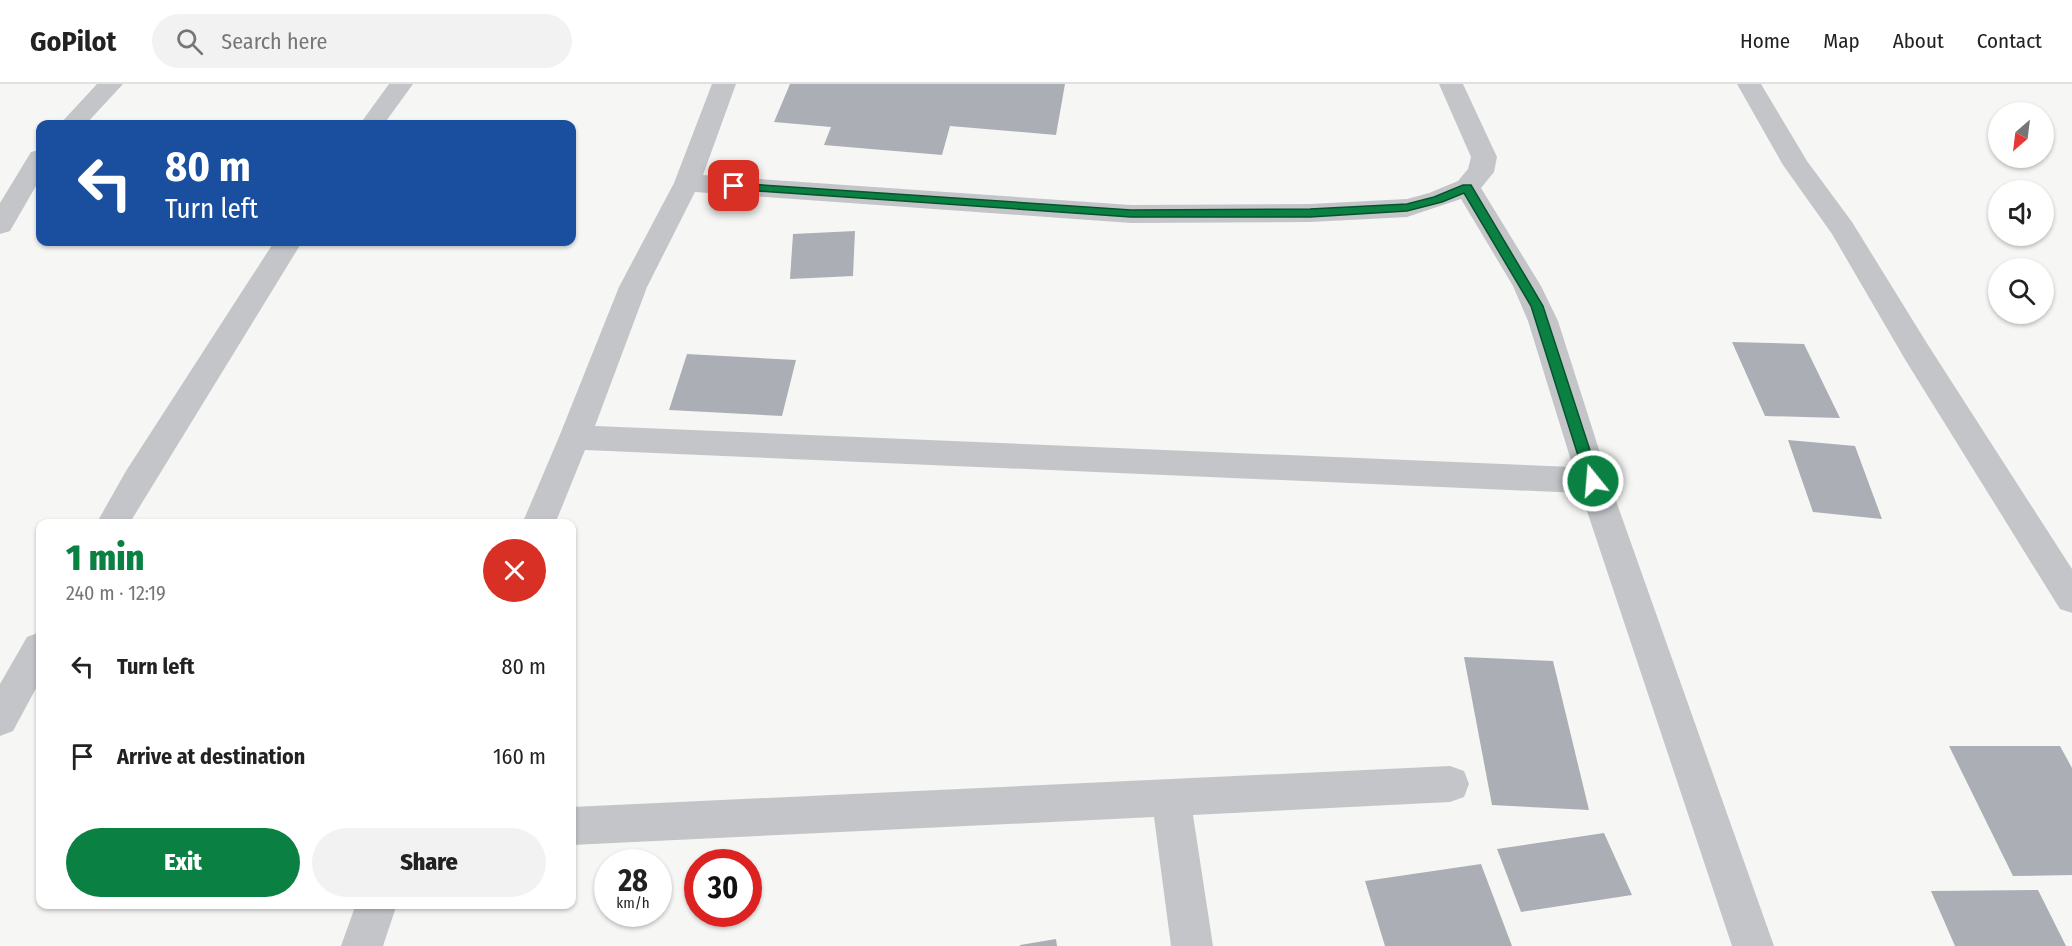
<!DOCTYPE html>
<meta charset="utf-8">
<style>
:root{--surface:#fff;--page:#f2f2f2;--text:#222;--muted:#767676;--line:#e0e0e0;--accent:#0b8043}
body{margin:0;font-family:"Fira Sans Condensed",sans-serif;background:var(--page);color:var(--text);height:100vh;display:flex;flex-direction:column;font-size:22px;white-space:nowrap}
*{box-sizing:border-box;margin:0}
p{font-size:20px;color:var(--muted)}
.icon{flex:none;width:33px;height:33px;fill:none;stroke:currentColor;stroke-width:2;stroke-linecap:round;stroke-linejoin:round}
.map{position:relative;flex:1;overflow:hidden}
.panel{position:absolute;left:36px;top:435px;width:540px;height:390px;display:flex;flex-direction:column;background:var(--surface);border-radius:12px;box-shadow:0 2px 4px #0004}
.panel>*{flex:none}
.guide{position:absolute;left:36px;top:36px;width:540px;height:126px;border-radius:12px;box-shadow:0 2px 4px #0004;background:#1a4fa0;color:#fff;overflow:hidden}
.needle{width:39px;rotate:208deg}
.buttons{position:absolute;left:1988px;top:18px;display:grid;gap:12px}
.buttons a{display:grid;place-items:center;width:66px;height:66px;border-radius:50%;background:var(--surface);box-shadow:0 2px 4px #0004;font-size:30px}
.speed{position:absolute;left:594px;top:765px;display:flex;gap:12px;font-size:30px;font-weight:700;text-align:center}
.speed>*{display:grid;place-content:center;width:78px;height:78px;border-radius:50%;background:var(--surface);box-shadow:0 2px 4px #0004;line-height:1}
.speed small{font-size:15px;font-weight:400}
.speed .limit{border:9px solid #d22;background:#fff;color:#111}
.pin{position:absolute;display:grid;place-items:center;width:51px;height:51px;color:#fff;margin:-26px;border-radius:12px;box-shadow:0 3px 9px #0006}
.me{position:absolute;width:66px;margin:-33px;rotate:343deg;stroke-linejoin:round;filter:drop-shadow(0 0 4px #0008)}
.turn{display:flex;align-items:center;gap:21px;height:126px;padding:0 30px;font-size:27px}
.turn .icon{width:78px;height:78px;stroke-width:2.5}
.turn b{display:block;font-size:42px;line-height:51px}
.round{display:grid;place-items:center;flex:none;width:63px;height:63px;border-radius:32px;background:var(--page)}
.headline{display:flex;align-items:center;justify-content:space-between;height:102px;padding:0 30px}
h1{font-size:36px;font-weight:800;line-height:45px;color:var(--accent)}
.cta{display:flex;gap:12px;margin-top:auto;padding:12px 30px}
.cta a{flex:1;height:69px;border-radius:36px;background:var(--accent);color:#fff;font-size:24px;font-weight:800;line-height:69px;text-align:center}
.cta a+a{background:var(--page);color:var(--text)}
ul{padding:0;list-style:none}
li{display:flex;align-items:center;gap:18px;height:90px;padding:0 30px}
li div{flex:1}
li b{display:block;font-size:22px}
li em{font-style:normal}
header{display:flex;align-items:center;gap:36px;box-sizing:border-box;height:84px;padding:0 30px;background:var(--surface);border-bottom:2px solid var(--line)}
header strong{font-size:28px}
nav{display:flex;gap:33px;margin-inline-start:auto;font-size:21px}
.search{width:420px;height:54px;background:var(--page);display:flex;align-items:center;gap:15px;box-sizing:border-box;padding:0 21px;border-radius:33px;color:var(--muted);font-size:22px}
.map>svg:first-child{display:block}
</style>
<header>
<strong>GoPilot</strong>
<div class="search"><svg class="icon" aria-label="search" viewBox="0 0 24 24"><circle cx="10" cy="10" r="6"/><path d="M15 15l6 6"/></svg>Search here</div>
<nav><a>Home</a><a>Map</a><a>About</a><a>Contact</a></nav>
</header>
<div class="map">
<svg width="2072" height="862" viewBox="0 0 2072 862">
<rect width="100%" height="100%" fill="#f6f6f4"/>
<g fill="#abafb5">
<path d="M 790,0 L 1065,0 L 1056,51 L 950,42 L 942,71 L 824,61 L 831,43 L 774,38 Z"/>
<path d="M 855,147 L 853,192 L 790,195 L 793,150 Z"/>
<path d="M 1732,258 L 1804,260 L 1840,334 L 1765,332 Z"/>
<path d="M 687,270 L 796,276 L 782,332 L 669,326 Z"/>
<path d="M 1788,356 L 1855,362 L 1882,435 L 1813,428 Z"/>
<path d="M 299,436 L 380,437 L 379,440 L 297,440 Z"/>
<path d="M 1464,573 L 1553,577 L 1589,726 L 1492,721 Z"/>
<path d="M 1949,662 L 2060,662 L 2072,684 L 2072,791 L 2013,792 Z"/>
<path d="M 1604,749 L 1632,811 L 1521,828 L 1497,765 Z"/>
<path d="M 1481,780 L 1512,862 L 1385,862 L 1365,797 Z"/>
<path d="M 2038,806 L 2066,862 L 1955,862 L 1931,807 Z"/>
<path d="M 1056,855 L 1057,862 L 1020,862 L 1020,861 Z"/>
</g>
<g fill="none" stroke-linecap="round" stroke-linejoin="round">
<g fill="#c3c5c8" fill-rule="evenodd">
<path d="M 97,0 L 123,0 L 86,40 L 60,40 Z"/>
<path d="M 389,0 L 413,0 L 384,40 L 360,40 Z"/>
<path d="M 712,0 L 736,0 L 703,91 L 1131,121 L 1310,120 L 1407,115 L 1429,109 L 1458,97 L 1468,85 L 1471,73 L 1439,0 L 1463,0 L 1497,73 L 1494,88 L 1481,104 L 1541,202 L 1558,237 L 1609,397 L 1774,862 L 1732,862 L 1581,409 L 585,366 L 555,440 L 522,440 L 559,353 L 619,203 L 674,99 ZM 695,108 L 1131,139 L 1310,138 L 1407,133 L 1461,115 L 1513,202 L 1528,237 L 1573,383 L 595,342 L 647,203 Z"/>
<path d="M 1737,0 L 1761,0 L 1807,77 L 1852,138 L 1928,261 L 2072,485 L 2072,529 L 2060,525 L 1906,277 L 1832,150 L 1783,81 Z"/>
<path d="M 40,66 L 40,95 L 10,147 L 0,150 L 0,119 L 31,68 Z"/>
<path d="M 274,158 L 302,158 L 129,440 L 96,440 L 126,387 Z"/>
<path d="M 40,548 L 40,597 L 13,647 L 0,652 L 0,600 L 27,553 Z"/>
<path d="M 1450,682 L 1464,687 L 1469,700 L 1464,713 L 1450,718 L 1193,731 L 1213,862 L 1171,862 L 1154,733 L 572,761 L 572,723 Z"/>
<path d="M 356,820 L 397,820 L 383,862 L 341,862 Z"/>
</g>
</g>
<path fill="#0b8043" stroke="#07532c" stroke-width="1.5" d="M 734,99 L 1131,126 L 1310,125 L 1407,120 L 1434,113 L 1463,101 L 1471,101 L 1543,222 L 1600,397 L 1593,403 L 1586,397 L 1531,222 L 1464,109 L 1442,118 L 1407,127 L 1310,133 L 1131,133 L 730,105 L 730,100 Z"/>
</svg>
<div class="buttons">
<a><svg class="needle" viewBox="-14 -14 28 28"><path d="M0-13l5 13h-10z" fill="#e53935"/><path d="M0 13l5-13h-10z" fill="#767676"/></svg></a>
<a><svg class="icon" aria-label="sound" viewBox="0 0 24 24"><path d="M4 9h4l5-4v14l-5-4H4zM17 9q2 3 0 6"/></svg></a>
<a><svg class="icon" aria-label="search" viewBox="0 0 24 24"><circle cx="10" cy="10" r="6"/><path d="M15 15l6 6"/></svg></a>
</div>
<div class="speed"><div>28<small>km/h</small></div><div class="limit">30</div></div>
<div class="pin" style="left:734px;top:102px;background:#d93025"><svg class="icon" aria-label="arrive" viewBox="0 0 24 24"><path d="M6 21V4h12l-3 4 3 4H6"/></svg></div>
<svg class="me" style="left:1593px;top:397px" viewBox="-20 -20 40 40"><circle r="17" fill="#0b8043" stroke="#fff" stroke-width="3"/><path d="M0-11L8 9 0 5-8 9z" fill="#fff"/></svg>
<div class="guide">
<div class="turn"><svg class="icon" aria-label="left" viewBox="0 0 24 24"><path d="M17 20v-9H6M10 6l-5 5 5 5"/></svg><div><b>80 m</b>Turn left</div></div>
</div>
<section class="panel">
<div class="headline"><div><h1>1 min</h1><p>240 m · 12:19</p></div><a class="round" style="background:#d93025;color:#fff"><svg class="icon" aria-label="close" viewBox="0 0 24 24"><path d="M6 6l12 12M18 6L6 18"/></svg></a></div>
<ul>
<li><svg class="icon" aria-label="left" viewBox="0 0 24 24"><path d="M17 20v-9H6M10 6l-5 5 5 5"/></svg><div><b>Turn left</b></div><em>80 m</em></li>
<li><svg class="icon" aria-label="arrive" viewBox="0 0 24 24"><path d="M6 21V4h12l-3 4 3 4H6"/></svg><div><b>Arrive at destination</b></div><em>160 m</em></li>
</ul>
<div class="cta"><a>Exit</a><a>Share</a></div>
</section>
</div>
